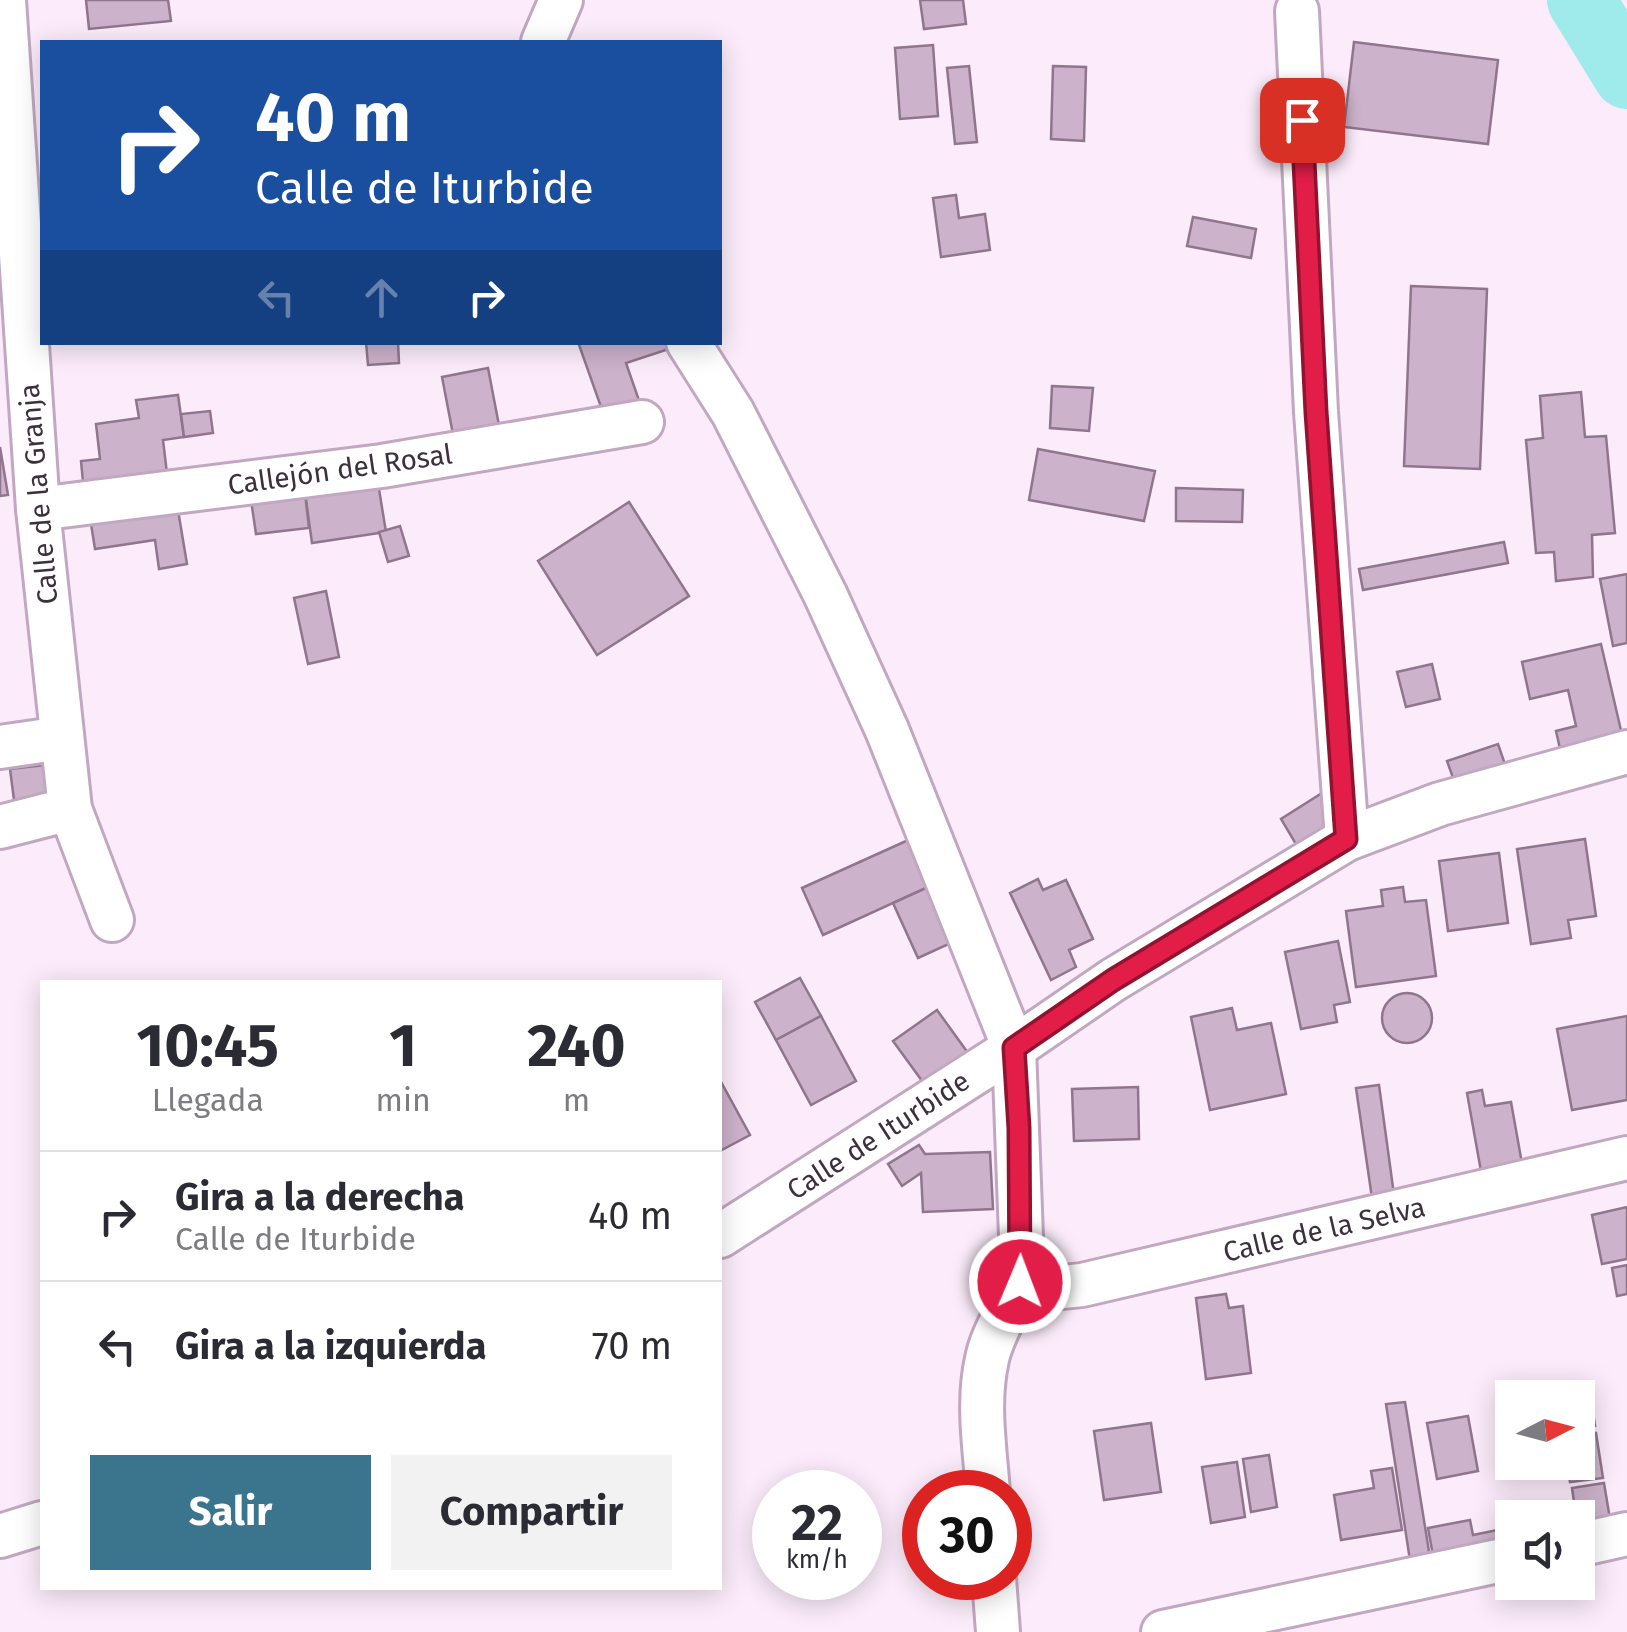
<!DOCTYPE html>
<html lang="es">
<meta charset="utf-8">
<style>
:root{--surface:#fff;--page:#f2f2f3;--text:#2b2b33;--muted:#7c7c81;--line:#e1e1e2;--accent:#3a758d}
body{margin:0;font-family:"Fira Sans",sans-serif;background:var(--page);color:var(--text);height:100vh;display:flex;flex-direction:column;font-size:38px;white-space:nowrap}
*{box-sizing:border-box;margin:0}
p{font-size:32px;color:var(--muted)}
.icon{flex:none;width:55px;height:55px;fill:none;stroke:currentColor;stroke-width:2;stroke-linecap:round;stroke-linejoin:round}
.map{position:relative;flex:1;overflow:hidden}
.side{position:absolute;left:40px;top:980px;width:682px;height:610px;display:flex;flex-direction:column;background:var(--surface);border-radius:0px;box-shadow:0 5px 25px #0003}
.side>*{flex:none}
.banner{position:absolute;left:40px;top:40px;width:682px;height:305px;border-radius:0px;box-shadow:0 5px 25px #0003;background:#1a4fa0;color:#fff;overflow:hidden}
.needle{width:65px;rotate:84deg}
.buttons{position:absolute;left:1495px;top:1380px;display:grid;gap:20px}
.buttons a{display:grid;place-items:center;width:100px;height:100px;border-radius:0px;background:var(--surface);box-shadow:0 5px 25px #0003;font-size:50px}
.speed{position:absolute;left:752px;top:1470px;display:flex;gap:20px;font-size:50px;font-weight:700;text-align:center}
.speed>*{display:grid;place-content:center;width:130px;height:130px;border-radius:50%;background:var(--surface);box-shadow:0 5px 25px #0003;line-height:1}
.speed small{font-size:25px;font-weight:400}
.speed .limit{border:15px solid #d22;background:#fff;color:#111}
.pin{position:absolute;display:grid;place-items:center;width:85px;height:85px;color:#fff;margin:-42px;border-radius:20px;box-shadow:0 5px 15px #0006}
.me{position:absolute;width:110px;margin:-55px;rotate:1deg;stroke-linejoin:round;filter:drop-shadow(0 0 8px #0008)}
.turn{display:flex;align-items:center;gap:35px;height:210px;padding:0 50px;font-size:45px}
.turn .icon{width:130px;height:130px;stroke-width:2.5}
.turn b{display:block;font-size:70px;line-height:85px}
.lanes{display:flex;align-items:center;height:95px;padding:0 50px;background:#0003;justify-content:center;gap:50px;direction:ltr}
.lanes .off{opacity:.35}
.eta{display:flex;justify-content:space-evenly;align-items:center;height:170px;text-align:center}
.eta b{font-size:60px;font-weight:700;line-height:70px}
.primary-button{display:flex;gap:20px;margin-top:auto;padding:20px 50px}
.primary-button a{flex:1;height:115px;border-radius:0px;background:var(--accent);color:#fff;font-size:40px;font-weight:700;line-height:115px;text-align:center}
.primary-button a+a{background:var(--page);color:var(--text)}
ul{padding:0;list-style:none}
li{display:flex;align-items:center;gap:30px;height:130px;padding:0 50px;border-top:2px solid var(--line)}
li div{flex:1}
li b{display:block;font-size:38px}
li em{font-style:normal}
.map>svg:first-child{display:block}
</style>
<div class="map">
<svg width="1627" height="1632" viewBox="0 0 1627 1632">
<rect width="100%" height="100%" fill="#fcecfb"/>
<g fill="none" stroke-linecap="round" stroke-linejoin="round">
<path stroke="#9feaea" stroke-width="68" d="M 1581,0 L 1627,75"/>
</g>
<g fill="#ccb2ca" stroke="#8f768d" stroke-width="2.5">
<path d="M 86,0 L 168,0 L 171,21 L 89,29 Z"/>
<path d="M 920,0 L 963,0 L 966,24 L 924,29 Z"/>
<path d="M 1354,42 L 1498,60 L 1488,144 L 1344,127 Z"/>
<path d="M 933,45 L 938,116 L 900,119 L 895,48 Z"/>
<path d="M 969,66 L 977,142 L 955,144 L 947,68 Z"/>
<path d="M 1053,66 L 1086,67 L 1084,141 L 1051,139 Z"/>
<path d="M 956,195 L 959,218 L 985,214 L 990,250 L 941,257 L 933,198 Z"/>
<path d="M 1193,217 L 1256,229 L 1251,258 L 1187,246 Z"/>
<path d="M 1411,286 L 1487,289 L 1480,469 L 1404,466 Z"/>
<path d="M 366,342 L 398,342 L 399,363 L 368,365 Z"/>
<path d="M 578,342 L 670,342 L 672,348 L 626,363 L 643,412 L 607,424 Z"/>
<path d="M 488,368 L 502,441 L 456,450 L 442,377 Z"/>
<path d="M 1052,386 L 1093,388 L 1089,431 L 1050,428 Z"/>
<path d="M 1581,392 L 1585,437 L 1606,436 L 1615,533 L 1592,535 L 1593,577 L 1556,581 L 1554,552 L 1536,553 L 1526,440 L 1543,438 L 1540,396 Z"/>
<path d="M 178,395 L 184,437 L 163,440 L 168,482 L 97,492 L 95,480 L 83,482 L 81,461 L 100,459 L 96,424 L 139,418 L 136,400 Z"/>
<path d="M 210,411 L 213,433 L 184,437 L 181,414 Z"/>
<path d="M 0,447 L 8,495 L 0,496 Z"/>
<path d="M 1038,449 L 1155,471 L 1144,521 L 1029,500 Z"/>
<path d="M 378,483 L 386,532 L 312,543 L 305,493 Z"/>
<path d="M 1176,488 L 1243,490 L 1242,522 L 1176,521 Z"/>
<path d="M 305,493 L 309,528 L 256,534 L 251,500 Z"/>
<path d="M 629,502 L 689,596 L 597,655 L 538,561 Z"/>
<path d="M 178,510 L 187,564 L 159,569 L 155,540 L 95,549 L 91,524 Z"/>
<path d="M 400,526 L 409,556 L 388,562 L 379,532 Z"/>
<path d="M 1504,542 L 1508,563 L 1363,590 L 1359,569 Z"/>
<path d="M 1627,574 L 1627,643 L 1613,646 L 1600,579 Z"/>
<path d="M 326,591 L 339,657 L 308,664 L 294,598 Z"/>
<path d="M 1601,644 L 1623,739 L 1561,753 L 1556,731 L 1576,726 L 1568,690 L 1530,699 L 1522,662 Z"/>
<path d="M 1432,664 L 1440,699 L 1406,707 L 1397,672 Z"/>
<path d="M 1498,744 L 1508,773 L 1457,789 L 1447,761 Z"/>
<path d="M 54,764 L 58,795 L 14,800 L 10,769 Z"/>
<path d="M 1322,793 L 1344,830 L 1303,856 L 1281,819 Z"/>
<path d="M 915,837 L 937,883 L 823,935 L 802,888 Z"/>
<path d="M 1585,839 L 1596,916 L 1568,920 L 1571,938 L 1531,944 L 1517,849 Z"/>
<path d="M 1499,853 L 1508,923 L 1448,931 L 1439,861 Z"/>
<path d="M 1038,879 L 1043,890 L 1066,880 L 1093,939 L 1069,950 L 1076,967 L 1051,980 L 1010,893 Z"/>
<path d="M 937,883 L 962,938 L 918,958 L 893,903 Z"/>
<path d="M 1403,887 L 1405,902 L 1426,900 L 1436,976 L 1356,987 L 1346,911 L 1383,906 L 1381,890 Z"/>
<path d="M 1338,941 L 1350,1002 L 1334,1005 L 1337,1022 L 1301,1029 L 1285,952 Z"/>
<path d="M 800,978 L 821,1016 L 776,1040 L 755,1002 Z"/>
<circle cx="1407" cy="1018" r="25"/>
<path d="M 1232,1008 L 1237,1030 L 1271,1023 L 1286,1094 L 1210,1110 L 1191,1017 Z"/>
<path d="M 937,1010 L 976,1064 L 933,1096 L 893,1041 Z"/>
<path d="M 821,1016 L 856,1081 L 811,1105 L 776,1040 Z"/>
<path d="M 1627,1016 L 1627,1100 L 1572,1110 L 1557,1029 Z"/>
<path d="M 720,1080 L 750,1135 L 720,1151 Z"/>
<path d="M 1379,1085 L 1395,1202 L 1373,1205 L 1356,1088 Z"/>
<path d="M 1138,1087 L 1139,1139 L 1074,1141 L 1072,1089 Z"/>
<path d="M 1482,1090 L 1485,1106 L 1511,1102 L 1523,1169 L 1482,1177 L 1467,1093 Z"/>
<path d="M 919,1145 L 925,1154 L 990,1152 L 993,1209 L 923,1212 L 921,1173 L 902,1186 L 888,1164 Z"/>
<path d="M 1627,1207 L 1627,1259 L 1602,1264 L 1592,1215 Z"/>
<path d="M 1627,1265 L 1627,1294 L 1617,1296 L 1612,1268 Z"/>
<path d="M 1226,1294 L 1229,1308 L 1243,1306 L 1251,1373 L 1206,1379 L 1196,1298 Z"/>
<path d="M 1589,1385 L 1595,1426 L 1578,1428 L 1578,1398 L 1567,1398 L 1565,1389 Z"/>
<path d="M 1405,1402 L 1431,1564 L 1411,1567 L 1386,1404 Z"/>
<path d="M 1468,1416 L 1478,1471 L 1437,1479 L 1427,1423 Z"/>
<path d="M 1151,1423 L 1161,1492 L 1104,1500 L 1094,1431 Z"/>
<path d="M 1596,1433 L 1603,1478 L 1570,1482 L 1567,1462 L 1578,1462 L 1578,1436 Z"/>
<path d="M 1269,1455 L 1277,1507 L 1251,1512 L 1243,1459 Z"/>
<path d="M 1237,1462 L 1245,1517 L 1211,1523 L 1202,1467 Z"/>
<path d="M 1392,1468 L 1402,1530 L 1341,1540 L 1334,1495 L 1374,1488 L 1371,1471 Z"/>
<path d="M 1604,1483 L 1611,1525 L 1578,1530 L 1572,1488 Z"/>
<path d="M 1470,1520 L 1473,1535 L 1512,1527 L 1512,1545 L 1434,1561 L 1428,1528 Z"/>
</g>
<g fill="none" stroke-linecap="round" stroke-linejoin="round">
<g stroke="#c1a8c0" stroke-width="48">
<g id="street">
<path d="M 4,0 L 38,509 L 70,809 L 112,920"/>
<path d="M 1297,11 L 1316,412 L 1347,839"/>
<path d="M 543,42 L 561,0"/>
<path d="M 688,342 L 733,413 L 825,594 L 887,730 L 1014,1048 L 1022,1264 C 1018,1299 994,1326 987,1359 C 977,1403 985,1449 988,1492"/>
<path d="M 38,509 L 382,466 L 642,422"/>
<path d="M 0,747 L 62,738"/>
<path d="M 0,827 L 70,809"/>
<path d="M 720,1236 L 1014,1048 L 1113,980 L 1347,839 L 1440,804 L 1627,752"/>
<path d="M 1020,1282 L 1053,1288 L 1082,1285 L 1627,1158"/>
<path d="M 0,1536 L 42,1523"/>
<path d="M 1578,1545 L 1627,1534"/>
<path d="M 994,1578 L 998,1632"/>
<path d="M 1163,1632 L 1512,1558"/>
</g>
</g>
<use href="#street" stroke="#fff" stroke-width="42"/>
</g>
<g fill="none" stroke-linecap="round" stroke-linejoin="round">
<g stroke="#92132f" stroke-width="25">
<path id="route" d="M 1020,1282 L 1019,1128 L 1014,1048 L 1113,980 L 1346,839 L 1316,412 L 1302,120"/>
</g>
<use href="#route" stroke="#e11d48" stroke-width="18"/>
</g>
<g text-anchor="middle" stroke-width="10" stroke-linejoin="round" paint-order="stroke">
<g font-size="28" fill="#3b313b" stroke="#fff">
<text transform="translate(340 469) rotate(-8)" y="10">Callejón del Rosal</text>
<text transform="translate(38 494) rotate(-95)" y="10">Calle de la Granja</text>
<text transform="translate(878 1135) rotate(-33)" y="10">Calle de Iturbide</text>
<text transform="translate(1324 1229) rotate(-13)" y="10">Calle de la Selva</text>
</g>
</g>
</svg>
<div class="buttons">
<a><svg class="needle" viewBox="-14 -14 28 28"><path d="M0-13l5 13h-10z" fill="#e53935"/><path d="M0 13l5-13h-10z" fill="#7c7c81"/></svg></a>
<a><svg class="icon" aria-label="sound" viewBox="0 0 24 24"><path d="M4 9h4l5-4v14l-5-4H4zM17 9q2 3 0 6"/></svg></a>
</div>
<div class="speed"><div>22<small>km/h</small></div><div class="limit">30</div></div>
<div class="pin" style="left:1302px;top:120px;background:#d93025"><svg class="icon" aria-label="arrive" viewBox="0 0 24 24"><path d="M6 21V4h12l-3 4 3 4H6"/></svg></div>
<svg class="me" style="left:1020px;top:1282px" viewBox="-20 -20 40 40"><circle r="17" fill="#e11d48" stroke="#fff" stroke-width="3"/><path d="M0-11L8 9 0 5-8 9z" fill="#fff"/></svg>
<div class="banner">
<div class="turn"><svg class="icon" aria-label="right" viewBox="0 0 24 24"><path d="M7 20v-9h11M14 6l5 5-5 5"/></svg><div><b>40 m</b>Calle de Iturbide</div></div>
<div class="lanes"><svg class="icon off" aria-label="left" viewBox="0 0 24 24"><path d="M17 20v-9H6M10 6l-5 5 5 5"/></svg><svg class="icon off" aria-label="ahead" viewBox="0 0 24 24"><path d="M12 20V5M6 11l6-6 6 6"/></svg><svg class="icon" aria-label="right" viewBox="0 0 24 24"><path d="M7 20v-9h11M14 6l5 5-5 5"/></svg></div>
</div>
<section class="side">
<div class="eta">
<div><b>10:45</b><p>Llegada</p></div>
<div><b>1</b><p>min</p></div>
<div><b>240</b><p>m</p></div>
</div>
<ul>
<li><svg class="icon" aria-label="right" viewBox="0 0 24 24"><path d="M7 20v-9h11M14 6l5 5-5 5"/></svg><div><b>Gira a la derecha</b><p>Calle de Iturbide</p></div><em>40 m</em></li>
<li><svg class="icon" aria-label="left" viewBox="0 0 24 24"><path d="M17 20v-9H6M10 6l-5 5 5 5"/></svg><div><b>Gira a la izquierda</b></div><em>70 m</em></li>
</ul>
<div class="primary-button"><a>Salir</a><a>Compartir</a></div>
</section>
</div>
